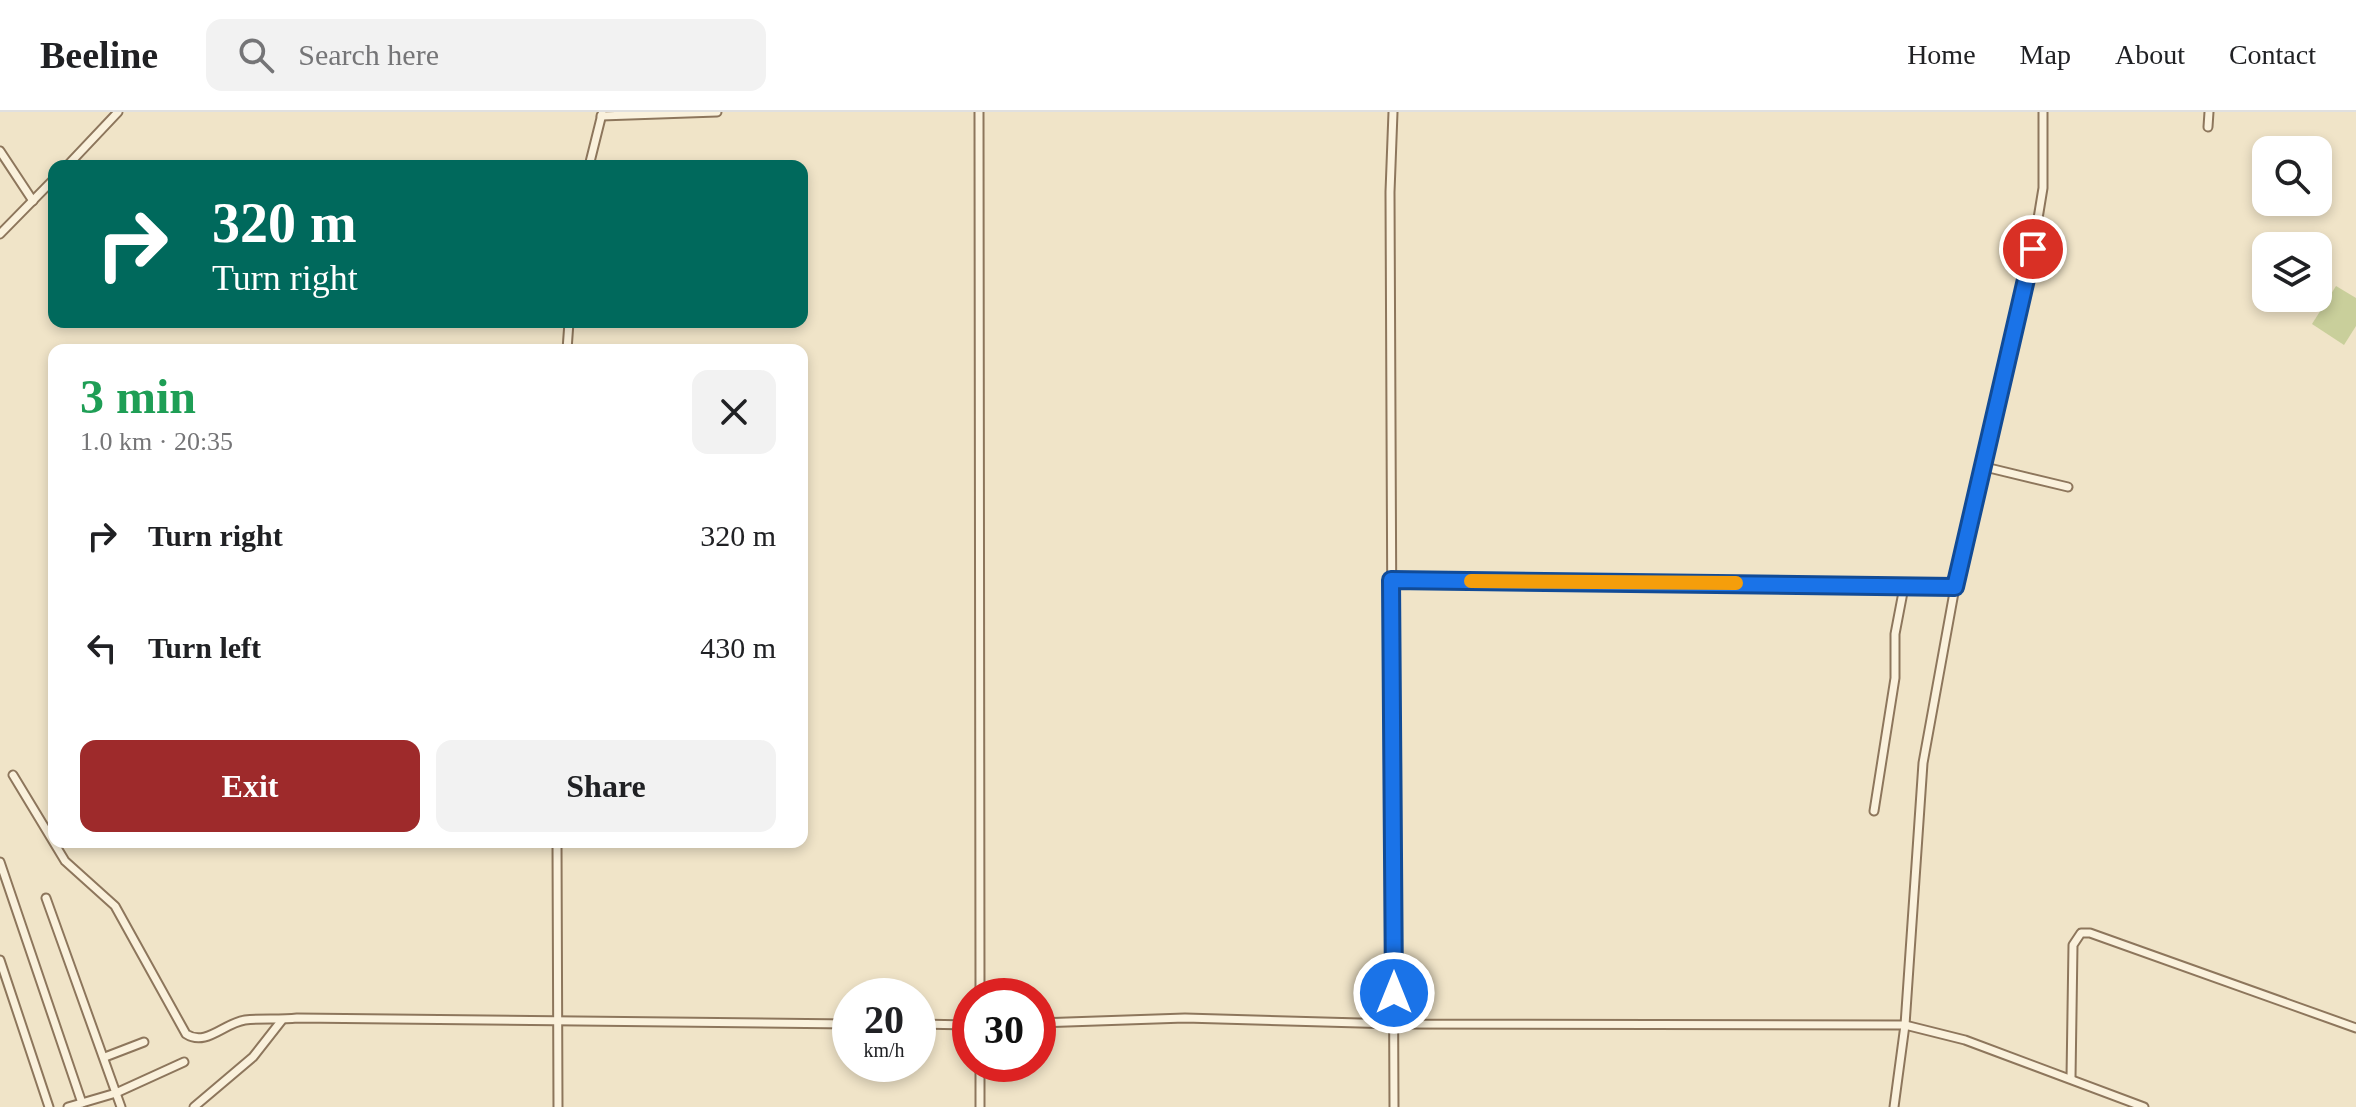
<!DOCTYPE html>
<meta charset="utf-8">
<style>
:root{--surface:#fff;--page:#f2f2f2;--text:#202124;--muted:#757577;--line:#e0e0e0;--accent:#9e2a2b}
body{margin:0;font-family:Georgia,serif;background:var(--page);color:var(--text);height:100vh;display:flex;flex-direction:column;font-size:30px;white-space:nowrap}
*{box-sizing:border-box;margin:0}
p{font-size:26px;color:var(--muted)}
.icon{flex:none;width:44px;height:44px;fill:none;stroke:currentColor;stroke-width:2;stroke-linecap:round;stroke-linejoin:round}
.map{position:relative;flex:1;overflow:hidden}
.drawer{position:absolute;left:48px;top:232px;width:760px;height:504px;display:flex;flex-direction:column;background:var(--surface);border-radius:16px;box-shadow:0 4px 12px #0003}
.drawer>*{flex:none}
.guide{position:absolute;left:48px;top:48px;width:760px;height:168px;border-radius:16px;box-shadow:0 4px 12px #0003;background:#00695c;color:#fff;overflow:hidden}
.fabs{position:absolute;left:2252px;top:24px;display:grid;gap:16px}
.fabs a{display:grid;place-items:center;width:80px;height:80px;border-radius:16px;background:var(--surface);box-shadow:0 4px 12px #0003;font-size:40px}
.speed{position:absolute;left:832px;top:866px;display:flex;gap:16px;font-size:40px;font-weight:700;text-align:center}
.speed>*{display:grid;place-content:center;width:104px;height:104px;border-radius:50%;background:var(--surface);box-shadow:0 4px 12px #0003;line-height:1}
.speed small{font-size:20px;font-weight:400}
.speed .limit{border:12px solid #d22;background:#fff;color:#111}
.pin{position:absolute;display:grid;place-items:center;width:68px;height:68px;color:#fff;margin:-34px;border:4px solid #fff;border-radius:50%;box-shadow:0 2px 8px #0007}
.me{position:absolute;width:88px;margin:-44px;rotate:0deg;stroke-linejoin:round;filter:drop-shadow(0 0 6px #0008)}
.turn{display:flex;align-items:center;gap:28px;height:168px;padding:0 32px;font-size:36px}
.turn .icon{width:104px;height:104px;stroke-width:2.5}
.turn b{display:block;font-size:56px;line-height:68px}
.round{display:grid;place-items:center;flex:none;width:84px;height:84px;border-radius:16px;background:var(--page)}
.head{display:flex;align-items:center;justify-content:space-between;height:136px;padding:0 32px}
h1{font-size:48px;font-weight:800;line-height:60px;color:#1e9e55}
.cta{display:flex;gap:16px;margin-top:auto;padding:16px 32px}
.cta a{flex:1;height:92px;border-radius:16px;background:var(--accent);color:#fff;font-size:32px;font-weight:800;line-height:92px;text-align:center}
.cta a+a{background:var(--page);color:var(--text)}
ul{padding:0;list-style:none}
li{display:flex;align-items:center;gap:24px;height:112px;padding:0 32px}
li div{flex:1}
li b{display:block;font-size:30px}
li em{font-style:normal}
header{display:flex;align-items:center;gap:48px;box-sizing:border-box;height:112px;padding:0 40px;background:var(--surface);border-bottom:2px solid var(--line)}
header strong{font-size:38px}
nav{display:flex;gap:44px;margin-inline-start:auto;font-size:28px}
.search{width:560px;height:72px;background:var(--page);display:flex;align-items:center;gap:20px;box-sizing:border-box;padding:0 28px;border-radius:16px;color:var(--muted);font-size:30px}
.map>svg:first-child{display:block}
</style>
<header>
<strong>Beeline</strong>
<div class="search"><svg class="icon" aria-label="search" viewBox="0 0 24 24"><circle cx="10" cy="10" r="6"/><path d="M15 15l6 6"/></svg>Search here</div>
<nav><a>Home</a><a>Map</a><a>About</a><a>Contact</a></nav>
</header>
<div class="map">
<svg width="2356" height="995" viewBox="0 0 2356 995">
<rect width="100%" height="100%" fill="#f0e4c8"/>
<path fill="#c9cf9b" d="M 2336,174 L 2356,186 L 2356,214 L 2344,233 L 2312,212 Z"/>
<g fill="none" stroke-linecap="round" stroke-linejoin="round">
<g stroke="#8d765c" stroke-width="11">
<g id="street">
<path d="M 979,0 L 980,884"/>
<path d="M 1393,0 L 1390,80 L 1394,995"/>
<path d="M 601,4 L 717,0"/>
<path d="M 2208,15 L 2209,0"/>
<path d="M 0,39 L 33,89"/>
<path d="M 67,54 L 118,0"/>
<path d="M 589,54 L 602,2"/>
<path d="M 0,122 L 54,67"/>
<path d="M 567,238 L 569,210"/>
<path d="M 1985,355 L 2068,375"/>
<path d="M 1391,468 L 1955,475"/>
<path d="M 13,663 L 65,749 L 115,794 L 186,922 C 206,935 224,911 245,908 C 262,906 279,908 297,906 L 850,912"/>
<path d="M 1874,699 L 1895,566 L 1895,522 L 1904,475"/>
<path d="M 557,730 L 558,995"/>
<path d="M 0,750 L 82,991"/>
<path d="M 46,786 L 121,995"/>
<path d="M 0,848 L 49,995"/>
<path d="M 1038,911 L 1185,906 L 1395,912 L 1905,913 L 1965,928 L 2144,995"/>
<path d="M 918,912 L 970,913"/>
<path d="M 105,945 L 144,930"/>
<path d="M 980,952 L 980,995"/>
<path d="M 2071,966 L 2073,833 L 2081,821 L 2090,821 L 2356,916"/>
<path d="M 68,995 L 116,981 L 184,950"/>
<path d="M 194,995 L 253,945 L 282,908"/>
<path d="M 1894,995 L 1905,913 L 1923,651 L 1955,475 L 2033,137 L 2043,76 L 2043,0"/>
</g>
</g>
<use href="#street" stroke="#faf1dc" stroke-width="7"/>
</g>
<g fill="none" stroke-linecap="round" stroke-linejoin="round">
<g stroke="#114b97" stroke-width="20">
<path id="route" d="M 1394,881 L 1391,468 L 1955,475 L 2033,137"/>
</g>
<use href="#route" stroke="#1a73e8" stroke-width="14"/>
<path stroke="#f59e0b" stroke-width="14" d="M 1471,469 L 1736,471"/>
</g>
</svg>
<div class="fabs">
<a><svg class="icon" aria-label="search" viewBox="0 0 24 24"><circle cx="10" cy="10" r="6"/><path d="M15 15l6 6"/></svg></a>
<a><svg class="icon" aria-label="layers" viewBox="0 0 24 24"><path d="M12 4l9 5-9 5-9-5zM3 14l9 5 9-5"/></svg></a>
</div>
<div class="speed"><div>20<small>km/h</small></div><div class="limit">30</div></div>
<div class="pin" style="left:2033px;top:137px;background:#d93025"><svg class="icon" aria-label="arrive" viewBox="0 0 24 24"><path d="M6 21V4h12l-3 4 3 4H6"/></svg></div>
<svg class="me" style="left:1394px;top:881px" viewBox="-20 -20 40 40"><circle r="17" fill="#1a73e8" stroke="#fff" stroke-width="3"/><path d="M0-11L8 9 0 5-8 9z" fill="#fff"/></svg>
<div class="guide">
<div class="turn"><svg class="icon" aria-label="right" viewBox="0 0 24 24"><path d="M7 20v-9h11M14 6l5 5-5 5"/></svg><div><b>320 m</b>Turn right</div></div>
</div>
<section class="drawer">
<div class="head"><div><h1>3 min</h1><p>1.0 km · 20:35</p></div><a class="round"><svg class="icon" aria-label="close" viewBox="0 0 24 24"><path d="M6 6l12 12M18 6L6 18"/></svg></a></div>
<ul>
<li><svg class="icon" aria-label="right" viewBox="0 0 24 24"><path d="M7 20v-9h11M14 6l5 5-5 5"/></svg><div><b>Turn right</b></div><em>320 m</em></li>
<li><svg class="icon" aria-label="left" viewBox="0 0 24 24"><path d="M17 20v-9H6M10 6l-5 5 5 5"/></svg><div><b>Turn left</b></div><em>430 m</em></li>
</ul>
<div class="cta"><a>Exit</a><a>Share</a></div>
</section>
</div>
